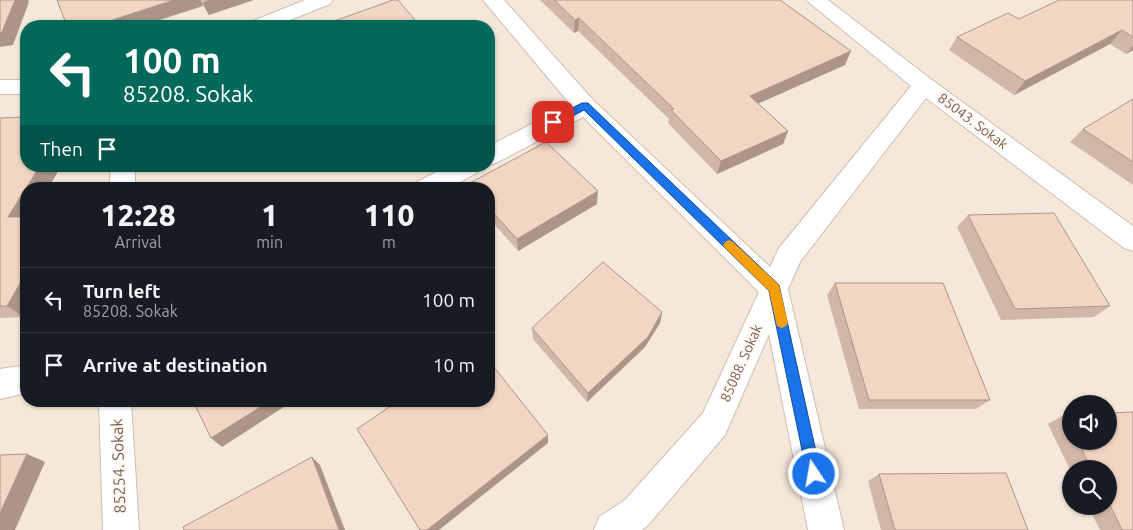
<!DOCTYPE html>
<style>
:root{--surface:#171b24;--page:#20242c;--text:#f1f3f6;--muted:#9ea1a6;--line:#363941}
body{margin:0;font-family:Ubuntu,sans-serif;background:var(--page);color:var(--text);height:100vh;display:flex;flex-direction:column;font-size:19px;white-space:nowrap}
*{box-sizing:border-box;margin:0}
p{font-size:16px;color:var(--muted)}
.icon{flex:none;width:28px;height:28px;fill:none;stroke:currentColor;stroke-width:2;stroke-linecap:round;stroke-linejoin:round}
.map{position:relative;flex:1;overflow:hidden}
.sheet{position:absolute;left:20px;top:182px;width:475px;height:225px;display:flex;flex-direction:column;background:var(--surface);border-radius:20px;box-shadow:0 1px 4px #0004}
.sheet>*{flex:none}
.top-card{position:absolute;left:20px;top:20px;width:475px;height:152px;border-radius:20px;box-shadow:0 1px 4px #0004;background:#00695c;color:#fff;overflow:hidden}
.buttons{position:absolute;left:1062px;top:395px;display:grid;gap:10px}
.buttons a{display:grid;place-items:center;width:55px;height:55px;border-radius:50%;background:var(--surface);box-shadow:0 1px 4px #0004;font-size:25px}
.pin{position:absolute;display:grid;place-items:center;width:42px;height:42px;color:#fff;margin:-21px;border-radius:10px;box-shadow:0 2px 8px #0006}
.me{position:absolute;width:55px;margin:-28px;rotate:348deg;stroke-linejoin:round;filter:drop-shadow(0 0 4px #0008)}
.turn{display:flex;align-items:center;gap:18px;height:105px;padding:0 20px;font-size:22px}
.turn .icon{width:65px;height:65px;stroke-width:2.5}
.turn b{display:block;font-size:35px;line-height:42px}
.then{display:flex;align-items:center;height:48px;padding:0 20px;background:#0003;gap:10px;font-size:19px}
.eta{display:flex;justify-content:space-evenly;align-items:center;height:85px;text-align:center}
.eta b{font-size:30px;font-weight:800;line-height:35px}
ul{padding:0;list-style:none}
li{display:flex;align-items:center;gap:15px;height:65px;padding:0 20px;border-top:1px solid var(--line)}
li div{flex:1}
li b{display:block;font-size:19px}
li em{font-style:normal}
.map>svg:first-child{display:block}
</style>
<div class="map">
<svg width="1133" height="530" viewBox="0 0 1133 530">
<rect width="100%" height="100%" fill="#fdf6ec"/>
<path fill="#f5e8da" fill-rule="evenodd" d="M 0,0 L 1133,0 L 1133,530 L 0,530 ZM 26,26 L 489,26 L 489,166 L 26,166 ZM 26,189 L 489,189 L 489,401 L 26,401 ZM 1071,404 L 1109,404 L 1109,441 L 1071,441 ZM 1071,469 L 1109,469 L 1109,506 L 1071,506 Z"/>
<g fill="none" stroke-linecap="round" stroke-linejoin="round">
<g stroke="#d1beb0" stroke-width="2">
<g id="minor">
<path d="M 305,0 L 333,0 L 330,4 L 275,26 L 247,26 L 250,22 Z"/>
<path d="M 483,0 L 504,0 L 593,100 L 770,267 L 779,248 L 911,86 L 806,0 L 828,0 L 932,80 L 1133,226 L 1133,251 L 1124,248 L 926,98 L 800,262 L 788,289 L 844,530 L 808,530 L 769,334 L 725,435 L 649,524 L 642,530 L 594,530 L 599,517 L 625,500 L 703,413 L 759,292 L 583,117 L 498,162 L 489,165 L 489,146 L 570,104 Z"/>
<rect x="0" y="80" width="26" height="14"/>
<path d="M 111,166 L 135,166 L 135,189 L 109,189 Z"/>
<path d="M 448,166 L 481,166 L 478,172 L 448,189 L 414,189 L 417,182 Z"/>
<path d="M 26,365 L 26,393 L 0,399 L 0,369 Z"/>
<path d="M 99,401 L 131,401 L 139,530 L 103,530 Z"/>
</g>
</g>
<use href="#minor" fill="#fff" fill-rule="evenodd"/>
</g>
<g fill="#d1b7a8">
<path d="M 540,0 L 780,0 L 845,65 L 758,103 L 788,131 L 783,144 L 717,174 L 668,123 L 669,119 L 578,31 L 574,33 Z"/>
<path d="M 1133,0 L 1133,50 L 1126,54 L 1110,44 L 1014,95 L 949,50 L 957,37 L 1019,19 Z"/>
<path d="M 1133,99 L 1133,185 L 1070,142 L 1083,129 Z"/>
<path d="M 0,118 L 26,189 L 26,313 L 24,317 L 0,318 Z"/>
<path d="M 468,184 L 597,204 L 518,251 L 489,218 L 489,189 L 469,189 Z"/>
<path d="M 968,215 L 1110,306 L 1094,317 L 1001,320 L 957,227 Z"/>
<path d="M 835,283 L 990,400 L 976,409 L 859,409 L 827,295 Z"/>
<path d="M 662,312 L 660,323 L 645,347 L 587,402 L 533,339 L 532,328 Z"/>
<path d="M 1064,415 L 1071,415 L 1071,441 L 1109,441 L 1133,530 L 1100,530 L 1088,506 L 1109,506 L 1109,469 L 1071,469 L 1071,472 L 1048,424 Z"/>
<path d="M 879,474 L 1028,530 L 881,530 L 868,481 Z"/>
</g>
<g fill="#aa9588">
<path d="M 15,0 L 28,0 L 29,2 L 13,45 L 0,47 L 0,33 Z"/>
<path d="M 174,0 L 200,0 L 203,6 L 141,26 L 94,26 Z"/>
<path d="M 210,0 L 254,0 L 209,15 L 202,3 Z"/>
<path d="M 579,18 L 578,31 L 574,33 L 575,20 Z"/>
<path d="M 1122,30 L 1110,44 L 1014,95 L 1025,81 Z"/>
<path d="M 1133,46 L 1133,50 L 1126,54 Z"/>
<path d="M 851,51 L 845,65 L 746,109 L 750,96 Z"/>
<path d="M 788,131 L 783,144 L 717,174 L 721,161 Z"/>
<path d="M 40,166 L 61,166 L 48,189 L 26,189 L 26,224 L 8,217 Z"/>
<path d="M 598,191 L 597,204 L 518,251 L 517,239 Z"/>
<path d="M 26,273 L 26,313 L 24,317 L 7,306 Z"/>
<path d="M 662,312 L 660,323 L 645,347 L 587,402 L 588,393 Z"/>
<path d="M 270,401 L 293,401 L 222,447 L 211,438 Z"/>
<path d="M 548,435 L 548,443 L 439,530 L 427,530 Z"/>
<path d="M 27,454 L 45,462 L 15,530 L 0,530 L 0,513 Z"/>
<path d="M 312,457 L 320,465 L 345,530 L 339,530 Z"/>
</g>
<g fill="#f3d5c3" stroke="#aa9588">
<path d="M 0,0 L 15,0 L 2,32 L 0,33 Z"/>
<path d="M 57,0 L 174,0 L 94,26 L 67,26 Z"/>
<path d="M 200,0 L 210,0 L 202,3 Z"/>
<path d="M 393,0 L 398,0 L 420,26 L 328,26 L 326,24 Z"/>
<path d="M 554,0 L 780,0 L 851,51 L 750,96 L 788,131 L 721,161 L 671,110 L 674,109 L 579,18 L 575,20 Z"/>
<path d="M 1059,0 L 1133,0 L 1133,37 L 1122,30 L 1025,81 L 957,37 L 1008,13 L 1019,19 Z"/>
<path d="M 1133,99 L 1133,162 L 1083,129 Z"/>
<path d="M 26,117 L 26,166 L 40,166 L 8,217 L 26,217 L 26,273 L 7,306 L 0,306 L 0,118 Z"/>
<path d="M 546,142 L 598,191 L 517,239 L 489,208 L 489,189 L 472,189 L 468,184 Z"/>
<path d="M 1054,213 L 1110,306 L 1015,309 L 968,215 Z"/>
<path d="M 603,262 L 662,312 L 648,337 L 588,393 L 532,328 Z"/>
<path d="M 835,283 L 943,283 L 990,400 L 869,400 Z"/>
<path d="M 489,361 L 548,435 L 427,530 L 420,530 L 357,429 L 398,401 L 489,401 Z"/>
<path d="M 193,401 L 270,401 L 211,438 Z"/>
<path d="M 1133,412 L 1133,530 L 1122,530 L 1109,503 L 1109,469 L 1091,469 L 1078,441 L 1109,441 L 1109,413 Z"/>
<path d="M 1064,415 L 1071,415 L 1071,429 Z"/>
<path d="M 27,454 L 0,513 L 0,455 Z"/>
<path d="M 312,457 L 339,530 L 184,530 L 183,527 Z"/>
<path d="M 1006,473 L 1028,530 L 895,530 L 879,474 Z"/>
</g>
<path fill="#1a73e8" stroke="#114b97" d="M 582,103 L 588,103 L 779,285 L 821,474 L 819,479 L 814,481 L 809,479 L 807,474 L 769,291 L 584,110 L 556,125 L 549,125 L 549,120 Z"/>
<path fill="#f59e0b" d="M 729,240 L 733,242 L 779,285 L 788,323 L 786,326 L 782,328 L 777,326 L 769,291 L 725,248 L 723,245 L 725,242 Z"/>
<g text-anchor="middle" stroke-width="4" stroke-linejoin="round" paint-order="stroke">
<g font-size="14" fill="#7a5c4d" stroke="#fffaf3">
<text transform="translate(973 121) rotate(37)" y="5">85043. Sokak</text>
<text transform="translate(741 363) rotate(-66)" y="5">85088. Sokak</text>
</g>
<g font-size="16" fill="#7a5c4d" stroke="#fffaf3">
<text transform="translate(118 466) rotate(-92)" y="6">85254. Sokak</text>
</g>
</g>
</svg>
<div class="buttons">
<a><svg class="icon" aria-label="sound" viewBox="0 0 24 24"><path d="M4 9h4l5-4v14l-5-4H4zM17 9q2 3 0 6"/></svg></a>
<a><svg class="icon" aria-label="search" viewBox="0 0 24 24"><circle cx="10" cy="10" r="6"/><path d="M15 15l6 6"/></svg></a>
</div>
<div class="pin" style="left:553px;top:122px;background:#d93025"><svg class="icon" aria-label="arrive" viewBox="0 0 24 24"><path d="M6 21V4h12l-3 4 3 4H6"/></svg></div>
<svg class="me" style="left:814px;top:474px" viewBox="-20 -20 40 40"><circle r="17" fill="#1a73e8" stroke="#fff" stroke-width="3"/><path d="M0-11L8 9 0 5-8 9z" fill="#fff"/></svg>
<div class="top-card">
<div class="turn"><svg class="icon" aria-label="left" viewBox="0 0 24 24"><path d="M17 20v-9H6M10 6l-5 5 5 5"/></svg><div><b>100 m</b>85208. Sokak</div></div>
<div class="then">Then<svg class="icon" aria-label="arrive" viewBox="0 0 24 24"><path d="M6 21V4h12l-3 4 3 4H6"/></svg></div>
</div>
<section class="sheet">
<div class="eta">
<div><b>12:28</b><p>Arrival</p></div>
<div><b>1</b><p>min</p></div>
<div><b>110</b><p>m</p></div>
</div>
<ul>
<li><svg class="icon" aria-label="left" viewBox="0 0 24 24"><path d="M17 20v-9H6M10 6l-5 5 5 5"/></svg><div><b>Turn left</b><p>85208. Sokak</p></div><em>100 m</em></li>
<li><svg class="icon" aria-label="arrive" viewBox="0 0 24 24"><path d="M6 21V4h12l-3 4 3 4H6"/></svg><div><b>Arrive at destination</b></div><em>10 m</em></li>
</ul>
</section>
</div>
